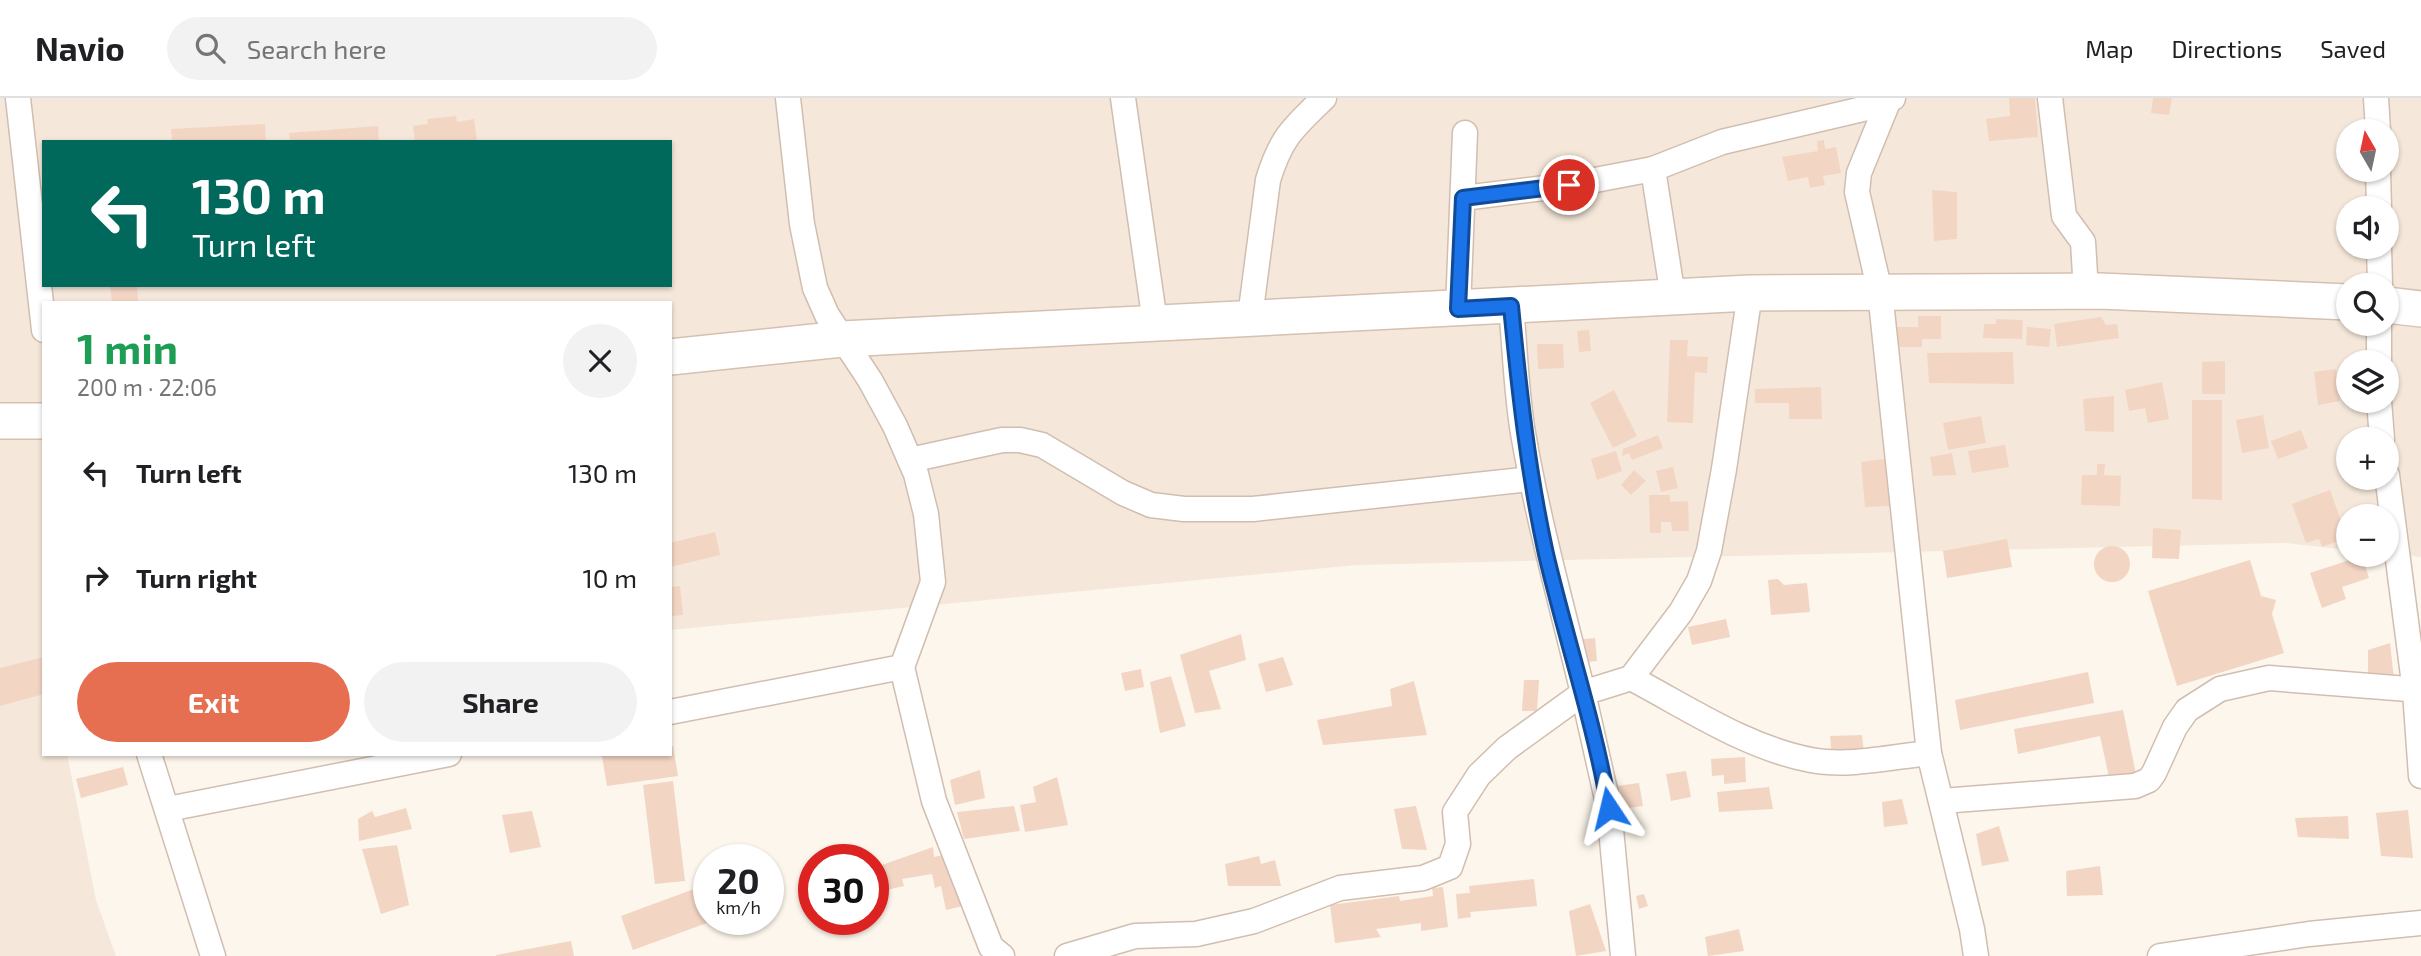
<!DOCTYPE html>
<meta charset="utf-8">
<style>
:root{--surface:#fff;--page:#f2f2f2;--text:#202124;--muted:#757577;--line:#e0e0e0;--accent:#e76f51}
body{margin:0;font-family:"Exo 2",sans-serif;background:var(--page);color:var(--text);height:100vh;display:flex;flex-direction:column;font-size:26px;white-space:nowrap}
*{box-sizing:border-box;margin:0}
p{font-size:23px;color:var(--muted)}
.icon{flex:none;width:38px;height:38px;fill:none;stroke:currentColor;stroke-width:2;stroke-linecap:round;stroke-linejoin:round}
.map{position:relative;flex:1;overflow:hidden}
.sheet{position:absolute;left:42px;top:203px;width:630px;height:455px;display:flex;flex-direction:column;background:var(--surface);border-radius:0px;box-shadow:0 2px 5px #0004}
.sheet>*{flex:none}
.guide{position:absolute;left:42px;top:42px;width:630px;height:147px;border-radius:0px;box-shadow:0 2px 5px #0004;background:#00695c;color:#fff;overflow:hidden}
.needle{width:46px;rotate:351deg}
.controls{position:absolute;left:2336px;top:21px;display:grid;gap:14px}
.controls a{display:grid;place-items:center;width:63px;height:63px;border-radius:50%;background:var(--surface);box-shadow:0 2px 5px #0004;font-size:35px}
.speed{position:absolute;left:693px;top:746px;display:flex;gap:14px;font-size:35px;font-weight:700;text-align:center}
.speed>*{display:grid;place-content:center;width:91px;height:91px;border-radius:50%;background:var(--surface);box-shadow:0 2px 5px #0004;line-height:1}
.speed small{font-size:18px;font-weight:400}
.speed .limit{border:10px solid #d22;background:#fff;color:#111}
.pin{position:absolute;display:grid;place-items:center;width:60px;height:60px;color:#fff;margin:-30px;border:4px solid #fff;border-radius:50%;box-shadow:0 2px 7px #0007}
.me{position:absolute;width:77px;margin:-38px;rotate:350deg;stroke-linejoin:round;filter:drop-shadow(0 0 5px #0008)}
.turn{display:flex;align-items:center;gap:24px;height:147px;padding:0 35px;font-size:32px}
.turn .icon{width:91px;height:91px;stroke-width:2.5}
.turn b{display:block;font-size:49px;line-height:60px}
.round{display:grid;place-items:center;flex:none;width:74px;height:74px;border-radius:37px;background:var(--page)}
.overview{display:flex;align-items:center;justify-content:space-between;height:119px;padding:0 35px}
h1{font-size:42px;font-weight:700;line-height:52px;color:#1e9e55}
.button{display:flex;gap:14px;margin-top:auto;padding:14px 35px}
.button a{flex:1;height:80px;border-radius:42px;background:var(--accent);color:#fff;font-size:28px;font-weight:700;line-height:80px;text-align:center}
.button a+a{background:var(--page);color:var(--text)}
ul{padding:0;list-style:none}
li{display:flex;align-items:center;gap:21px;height:105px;padding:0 35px}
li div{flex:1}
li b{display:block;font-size:26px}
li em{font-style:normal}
header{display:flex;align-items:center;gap:42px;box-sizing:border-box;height:98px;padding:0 35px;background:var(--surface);border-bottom:2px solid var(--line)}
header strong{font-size:33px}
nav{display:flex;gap:38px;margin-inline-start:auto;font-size:24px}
.search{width:490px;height:63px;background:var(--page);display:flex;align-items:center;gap:18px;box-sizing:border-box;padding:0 24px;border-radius:38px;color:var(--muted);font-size:26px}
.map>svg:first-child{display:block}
</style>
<header>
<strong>Navio</strong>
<div class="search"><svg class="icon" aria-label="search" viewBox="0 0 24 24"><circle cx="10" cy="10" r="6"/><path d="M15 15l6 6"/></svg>Search here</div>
<nav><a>Map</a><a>Directions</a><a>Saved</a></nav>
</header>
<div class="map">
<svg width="2421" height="858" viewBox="0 0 2421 858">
<rect width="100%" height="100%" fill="#fdf6ec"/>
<path fill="#f5e8da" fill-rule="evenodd" d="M 0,0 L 2421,0 L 2421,459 L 2387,455 L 2387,418 L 2348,418 L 2348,452 L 2286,445 L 1357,467 L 670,532 L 670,205 L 44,205 L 44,656 L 67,656 L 96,802 L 116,858 L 0,858 ZM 2348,33 L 2387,33 L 2387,72 L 2348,72 ZM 44,44 L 670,44 L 670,187 L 44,187 ZM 2348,110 L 2387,110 L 2387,149 L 2348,149 ZM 2348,187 L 2387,187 L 2387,226 L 2348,226 ZM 2348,264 L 2387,264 L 2387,303 L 2348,303 ZM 2348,341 L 2387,341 L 2387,380 L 2348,380 Z"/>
<g fill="#f3d5c3">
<path d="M 2009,0 L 2035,0 L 2038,39 L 1989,43 L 1986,21 L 2010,18 Z"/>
<path d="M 2153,0 L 2172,0 L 2169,17 L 2151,15 Z"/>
<path d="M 456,18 L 457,24 L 474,21 L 477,44 L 415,44 L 413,28 L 428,26 L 427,21 Z"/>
<path d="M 265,26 L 266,44 L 172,44 L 171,31 Z"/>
<path d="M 378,28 L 379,44 L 290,44 L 289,35 Z"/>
<path d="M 1824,42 L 1825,51 L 1836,49 L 1841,75 L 1823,78 L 1825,87 L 1810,90 L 1808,79 L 1788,83 L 1782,59 L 1818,53 L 1817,43 Z"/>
<path d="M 1932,92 L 1957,94 L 1957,141 L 1934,143 Z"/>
<path d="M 110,187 L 137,187 L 138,205 L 112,205 Z"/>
<path d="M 1918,218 L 1941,218 L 1941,241 L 1922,241 L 1922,249 L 1896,249 L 1896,229 L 1918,229 Z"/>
<path d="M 2101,219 L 2106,227 L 2117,226 L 2119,240 L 2057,249 L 2054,226 Z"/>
<path d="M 1996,221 L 2023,222 L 2022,241 L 1983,240 L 1984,226 L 1996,226 Z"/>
<path d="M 2027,229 L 2051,231 L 2049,249 L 2026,247 Z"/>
<path d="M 1589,232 L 1591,253 L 1579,254 L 1577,233 Z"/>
<path d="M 1670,242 L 1688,242 L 1687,258 L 1708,259 L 1707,275 L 1695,274 L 1693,325 L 1667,324 Z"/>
<path d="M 1537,246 L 1563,246 L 1564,270 L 1538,271 Z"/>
<path d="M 2013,254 L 2014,286 L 1929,285 L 1927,255 Z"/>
<path d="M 2225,263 L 2225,296 L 2202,296 L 2202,264 Z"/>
<path d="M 2336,271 L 2340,303 L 2318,307 L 2314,274 Z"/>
<path d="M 2162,284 L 2169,321 L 2148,325 L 2145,310 L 2129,313 L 2125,292 Z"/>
<path d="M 1821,289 L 1822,321 L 1789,321 L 1789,305 L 1755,305 L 1755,291 Z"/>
<path d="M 1614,292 L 1637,338 L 1613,350 L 1590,305 Z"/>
<path d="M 2114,298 L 2114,334 L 2085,333 L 2083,301 Z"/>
<path d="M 2192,302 L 2222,302 L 2222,402 L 2192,401 Z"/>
<path d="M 2263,317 L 2269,350 L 2242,355 L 2236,322 Z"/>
<path d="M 1981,318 L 1986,345 L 1948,352 L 1943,325 Z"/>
<path d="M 2301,332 L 2308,350 L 2278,361 L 2271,343 Z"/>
<path d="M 1658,337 L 1663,350 L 1632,362 L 1629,355 L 1622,358 L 1623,351 Z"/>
<path d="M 2005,347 L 2009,369 L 1972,375 L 1968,353 Z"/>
<path d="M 1616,353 L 1622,373 L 1597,382 L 1591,361 Z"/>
<path d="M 1952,355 L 1956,377 L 1933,378 L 1930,359 Z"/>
<path d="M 1885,361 L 1890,408 L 1865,409 L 1861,364 Z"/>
<path d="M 2097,366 L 2105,366 L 2104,377 L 2121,378 L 2120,408 L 2081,407 L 2082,377 L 2097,377 Z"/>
<path d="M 1673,369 L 1678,390 L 1661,394 L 1656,373 Z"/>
<path d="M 1634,372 L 1646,383 L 1631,397 L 1621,387 Z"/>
<path d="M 2330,392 L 2347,440 L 2322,449 L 2319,441 L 2306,445 L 2292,406 Z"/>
<path d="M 1649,397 L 1670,397 L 1670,404 L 1688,403 L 1689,433 L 1672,433 L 1671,424 L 1661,424 L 1661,435 L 1650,435 Z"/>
<path d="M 2153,430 L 2181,432 L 2179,461 L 2152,460 Z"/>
<path d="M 715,434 L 720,457 L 670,469 L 670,445 Z"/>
<path d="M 2007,441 L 2012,469 L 1947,480 L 1943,453 Z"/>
<circle cx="2112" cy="466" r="18"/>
<path d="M 2362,458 L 2369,480 L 2342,489 L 2346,501 L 2322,510 L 2310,475 Z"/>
<path d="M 2250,462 L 2261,498 L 2276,502 L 2272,516 L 2284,555 L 2177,588 L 2148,493 Z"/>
<path d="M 1778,481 L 1784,487 L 1807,485 L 1810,514 L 1771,517 L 1768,482 Z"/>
<path d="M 680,488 L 683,517 L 670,518 L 670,489 Z"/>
<path d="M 1726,521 L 1730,539 L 1692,547 L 1688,529 Z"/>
<path d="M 1241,536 L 1246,562 L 1209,573 L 1221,611 L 1195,615 L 1180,557 Z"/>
<path d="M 1595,540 L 1597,563 L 1578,565 L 1576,542 Z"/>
<path d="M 2390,545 L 2394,581 L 2368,584 L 2368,552 Z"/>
<path d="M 44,559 L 44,596 L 0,608 L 0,570 Z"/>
<path d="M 1283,559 L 1293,587 L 1266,594 L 1258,566 Z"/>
<path d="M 1141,571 L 1144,589 L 1125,593 L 1121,575 Z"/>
<path d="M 2088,574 L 2094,605 L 1960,632 L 1955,602 Z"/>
<path d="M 1171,578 L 1186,628 L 1160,635 L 1150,584 Z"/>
<path d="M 1524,582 L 1539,582 L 1537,613 L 1522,613 Z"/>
<path d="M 1414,583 L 1427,637 L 1323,647 L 1317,622 L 1392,608 L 1390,591 Z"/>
<path d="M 2123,612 L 2137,681 L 2109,679 L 2100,638 L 2018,656 L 2014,631 Z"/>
<path d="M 1862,637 L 1864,655 L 1832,659 L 1830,638 Z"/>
<path d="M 670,648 L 673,648 L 678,678 L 607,688 L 602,658 L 670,656 Z"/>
<path d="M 1745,659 L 1746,684 L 1724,686 L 1724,677 L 1712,678 L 1711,661 Z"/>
<path d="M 123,669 L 128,687 L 81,700 L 76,681 Z"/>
<path d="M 980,672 L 985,700 L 955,707 L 950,682 Z"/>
<path d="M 1686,673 L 1691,699 L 1671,703 L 1666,676 Z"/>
<path d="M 1057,679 L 1068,727 L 1025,734 L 1020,707 L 1036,704 L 1033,689 Z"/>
<path d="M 673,683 L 685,783 L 655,786 L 643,687 Z"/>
<path d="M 1639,685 L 1643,708 L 1621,711 L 1617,688 Z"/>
<path d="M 1769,689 L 1773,711 L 1719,714 L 1717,694 Z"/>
<path d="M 1902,701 L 1908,726 L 1884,729 L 1882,704 Z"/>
<path d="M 1014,708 L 1020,733 L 964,741 L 957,714 Z"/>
<path d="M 1416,708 L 1427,752 L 1402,751 L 1394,711 Z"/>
<path d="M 406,710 L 412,731 L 359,743 L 358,721 L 372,713 L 375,719 Z"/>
<path d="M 2408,712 L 2413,760 L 2381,758 L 2376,715 Z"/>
<path d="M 532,713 L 541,749 L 510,755 L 502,717 Z"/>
<path d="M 2348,718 L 2349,741 L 2298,739 L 2295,720 Z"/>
<path d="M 1999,728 L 2009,763 L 1982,768 L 1976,736 Z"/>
<path d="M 397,747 L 409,807 L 381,816 L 362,751 Z"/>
<path d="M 933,749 L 934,759 L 943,757 L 963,808 L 946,812 L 941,788 L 935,790 L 932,776 L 902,781 L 904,788 L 886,792 L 882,767 Z"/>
<path d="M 1259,758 L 1261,766 L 1275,762 L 1281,788 L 1228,788 L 1225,766 Z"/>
<path d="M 2100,768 L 2103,797 L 2067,798 L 2066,773 Z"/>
<path d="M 1534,781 L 1537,808 L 1470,814 L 1471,819 L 1458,821 L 1456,796 L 1470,795 L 1469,788 Z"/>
<path d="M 1443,789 L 1448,829 L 1421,833 L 1421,825 L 1376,831 L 1381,839 L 1335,845 L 1330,807 L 1399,798 L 1400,803 L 1433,798 L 1432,790 Z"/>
<path d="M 694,791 L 707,825 L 633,852 L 621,818 Z"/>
<path d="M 1644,796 L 1648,808 L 1639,811 L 1636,798 Z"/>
<path d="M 1590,806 L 1606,853 L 1576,858 L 1569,813 Z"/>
<path d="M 1739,831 L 1744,853 L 1708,858 L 1705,839 Z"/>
<path d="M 571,843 L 574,858 L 496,858 L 496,857 Z"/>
</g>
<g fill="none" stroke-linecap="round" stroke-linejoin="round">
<g stroke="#d1beb0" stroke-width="27">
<g id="street">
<path d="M 18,0 L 44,232"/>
<path d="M 788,0 L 802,126 L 815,190 L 827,217 L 870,282 L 895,328 L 916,376 L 926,416 L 933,484 L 902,569 L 934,703 L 991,849 L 1002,858"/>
<path d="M 1123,0 L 1155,225"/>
<path d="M 2050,0 L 2064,118 L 2083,144 L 2086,193"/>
<path d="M 2376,0 L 2378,33"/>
<path d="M 1888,4 L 1859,75 L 1857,94 L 1880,194 L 1929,655 L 1972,831 L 1976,858"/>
<path d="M 1653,71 L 1722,44 L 1871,9 L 1893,0"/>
<path d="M 2378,72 L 2379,110"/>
<path d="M 1463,100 L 1569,87 L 1653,71 L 1673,199"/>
<path d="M 2379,149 L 2380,187"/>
<path d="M 1458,211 L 1465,35"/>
<path d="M 1250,219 L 1268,82 C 1281,39 1293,30 1324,0"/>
<path d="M 2379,264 L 2379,226"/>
<path d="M 2379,303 L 2382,341"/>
<path d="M 910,362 L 1002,342 L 1020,342 L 1042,347 L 1123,395 L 1151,407 L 1184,411 L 1253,411 L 1531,381"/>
<path d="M 2387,377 L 2415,593 L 2421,678"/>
<path d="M 1631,580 C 1688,610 1747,650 1811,662 C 1849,669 1891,659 1929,655"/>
<path d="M 670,614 L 902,569"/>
<path d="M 149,656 L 213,858"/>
<path d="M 1942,703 L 2135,688 L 2149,682 L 2154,675 L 2175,629 L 2187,612 L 2220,591 L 2269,580 L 2421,592"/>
<path d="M 168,711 L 449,656"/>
<path d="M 1067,858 L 1135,838 L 1196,836 L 1254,823 L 1340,790 L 1423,780 L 1450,769 L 1458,746 L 1455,714 L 1479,677 L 1507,650 L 1583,595 C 1562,508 1538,423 1523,335 C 1516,293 1515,250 1511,208"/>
<path d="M 1623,858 L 1609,710 L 1583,595 L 1631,580 L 1681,514 L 1699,483 L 1709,453 L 1724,371 L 1750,195"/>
<path d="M 2160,858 L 2309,836 L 2421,825"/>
</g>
</g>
<g stroke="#d6c0b0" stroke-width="38">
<g id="secondary">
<path d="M 2387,207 L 2421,211"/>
<path d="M 670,259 L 842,241 L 1750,195 L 2100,193 L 2348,204"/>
<path d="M 0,323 L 44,323"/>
</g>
</g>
<use href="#street" stroke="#fff" stroke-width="24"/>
<use href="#secondary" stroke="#fff" stroke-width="35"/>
</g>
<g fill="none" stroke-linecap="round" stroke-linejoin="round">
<g stroke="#114b97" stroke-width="18">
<path id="route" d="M 1569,87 L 1463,100 L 1458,211 L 1511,208 C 1519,291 1528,374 1546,456 C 1566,541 1594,624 1609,710"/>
</g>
<use href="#route" stroke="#1a73e8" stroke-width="12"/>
</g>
</svg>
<div class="controls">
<a><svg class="needle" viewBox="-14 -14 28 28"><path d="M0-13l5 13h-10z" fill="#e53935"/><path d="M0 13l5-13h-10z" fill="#757577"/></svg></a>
<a><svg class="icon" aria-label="sound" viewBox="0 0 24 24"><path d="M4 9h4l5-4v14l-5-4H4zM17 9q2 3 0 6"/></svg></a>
<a><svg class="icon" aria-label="search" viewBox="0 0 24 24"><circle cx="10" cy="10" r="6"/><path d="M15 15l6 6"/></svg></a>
<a><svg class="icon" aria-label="layers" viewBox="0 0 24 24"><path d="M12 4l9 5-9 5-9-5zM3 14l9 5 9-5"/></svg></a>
<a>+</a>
<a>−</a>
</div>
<div class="speed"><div>20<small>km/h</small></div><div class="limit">30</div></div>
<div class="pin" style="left:1569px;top:87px;background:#d93025"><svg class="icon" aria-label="arrive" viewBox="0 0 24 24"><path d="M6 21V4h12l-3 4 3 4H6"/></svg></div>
<svg class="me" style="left:1609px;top:710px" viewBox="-20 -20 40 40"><path d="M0-17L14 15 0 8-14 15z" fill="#1a73e8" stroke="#fff" stroke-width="4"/></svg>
<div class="guide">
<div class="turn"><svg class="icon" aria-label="left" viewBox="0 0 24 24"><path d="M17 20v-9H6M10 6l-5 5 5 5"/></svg><div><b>130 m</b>Turn left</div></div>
</div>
<section class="sheet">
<div class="overview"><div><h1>1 min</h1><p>200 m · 22:06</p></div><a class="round"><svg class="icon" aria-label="close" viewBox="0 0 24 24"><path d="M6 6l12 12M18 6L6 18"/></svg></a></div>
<ul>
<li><svg class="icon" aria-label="left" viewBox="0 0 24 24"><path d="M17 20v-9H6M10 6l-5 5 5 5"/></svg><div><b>Turn left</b></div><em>130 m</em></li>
<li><svg class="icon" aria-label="right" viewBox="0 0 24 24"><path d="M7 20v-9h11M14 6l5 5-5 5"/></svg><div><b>Turn right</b></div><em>10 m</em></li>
</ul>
<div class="button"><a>Exit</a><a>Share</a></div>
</section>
</div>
